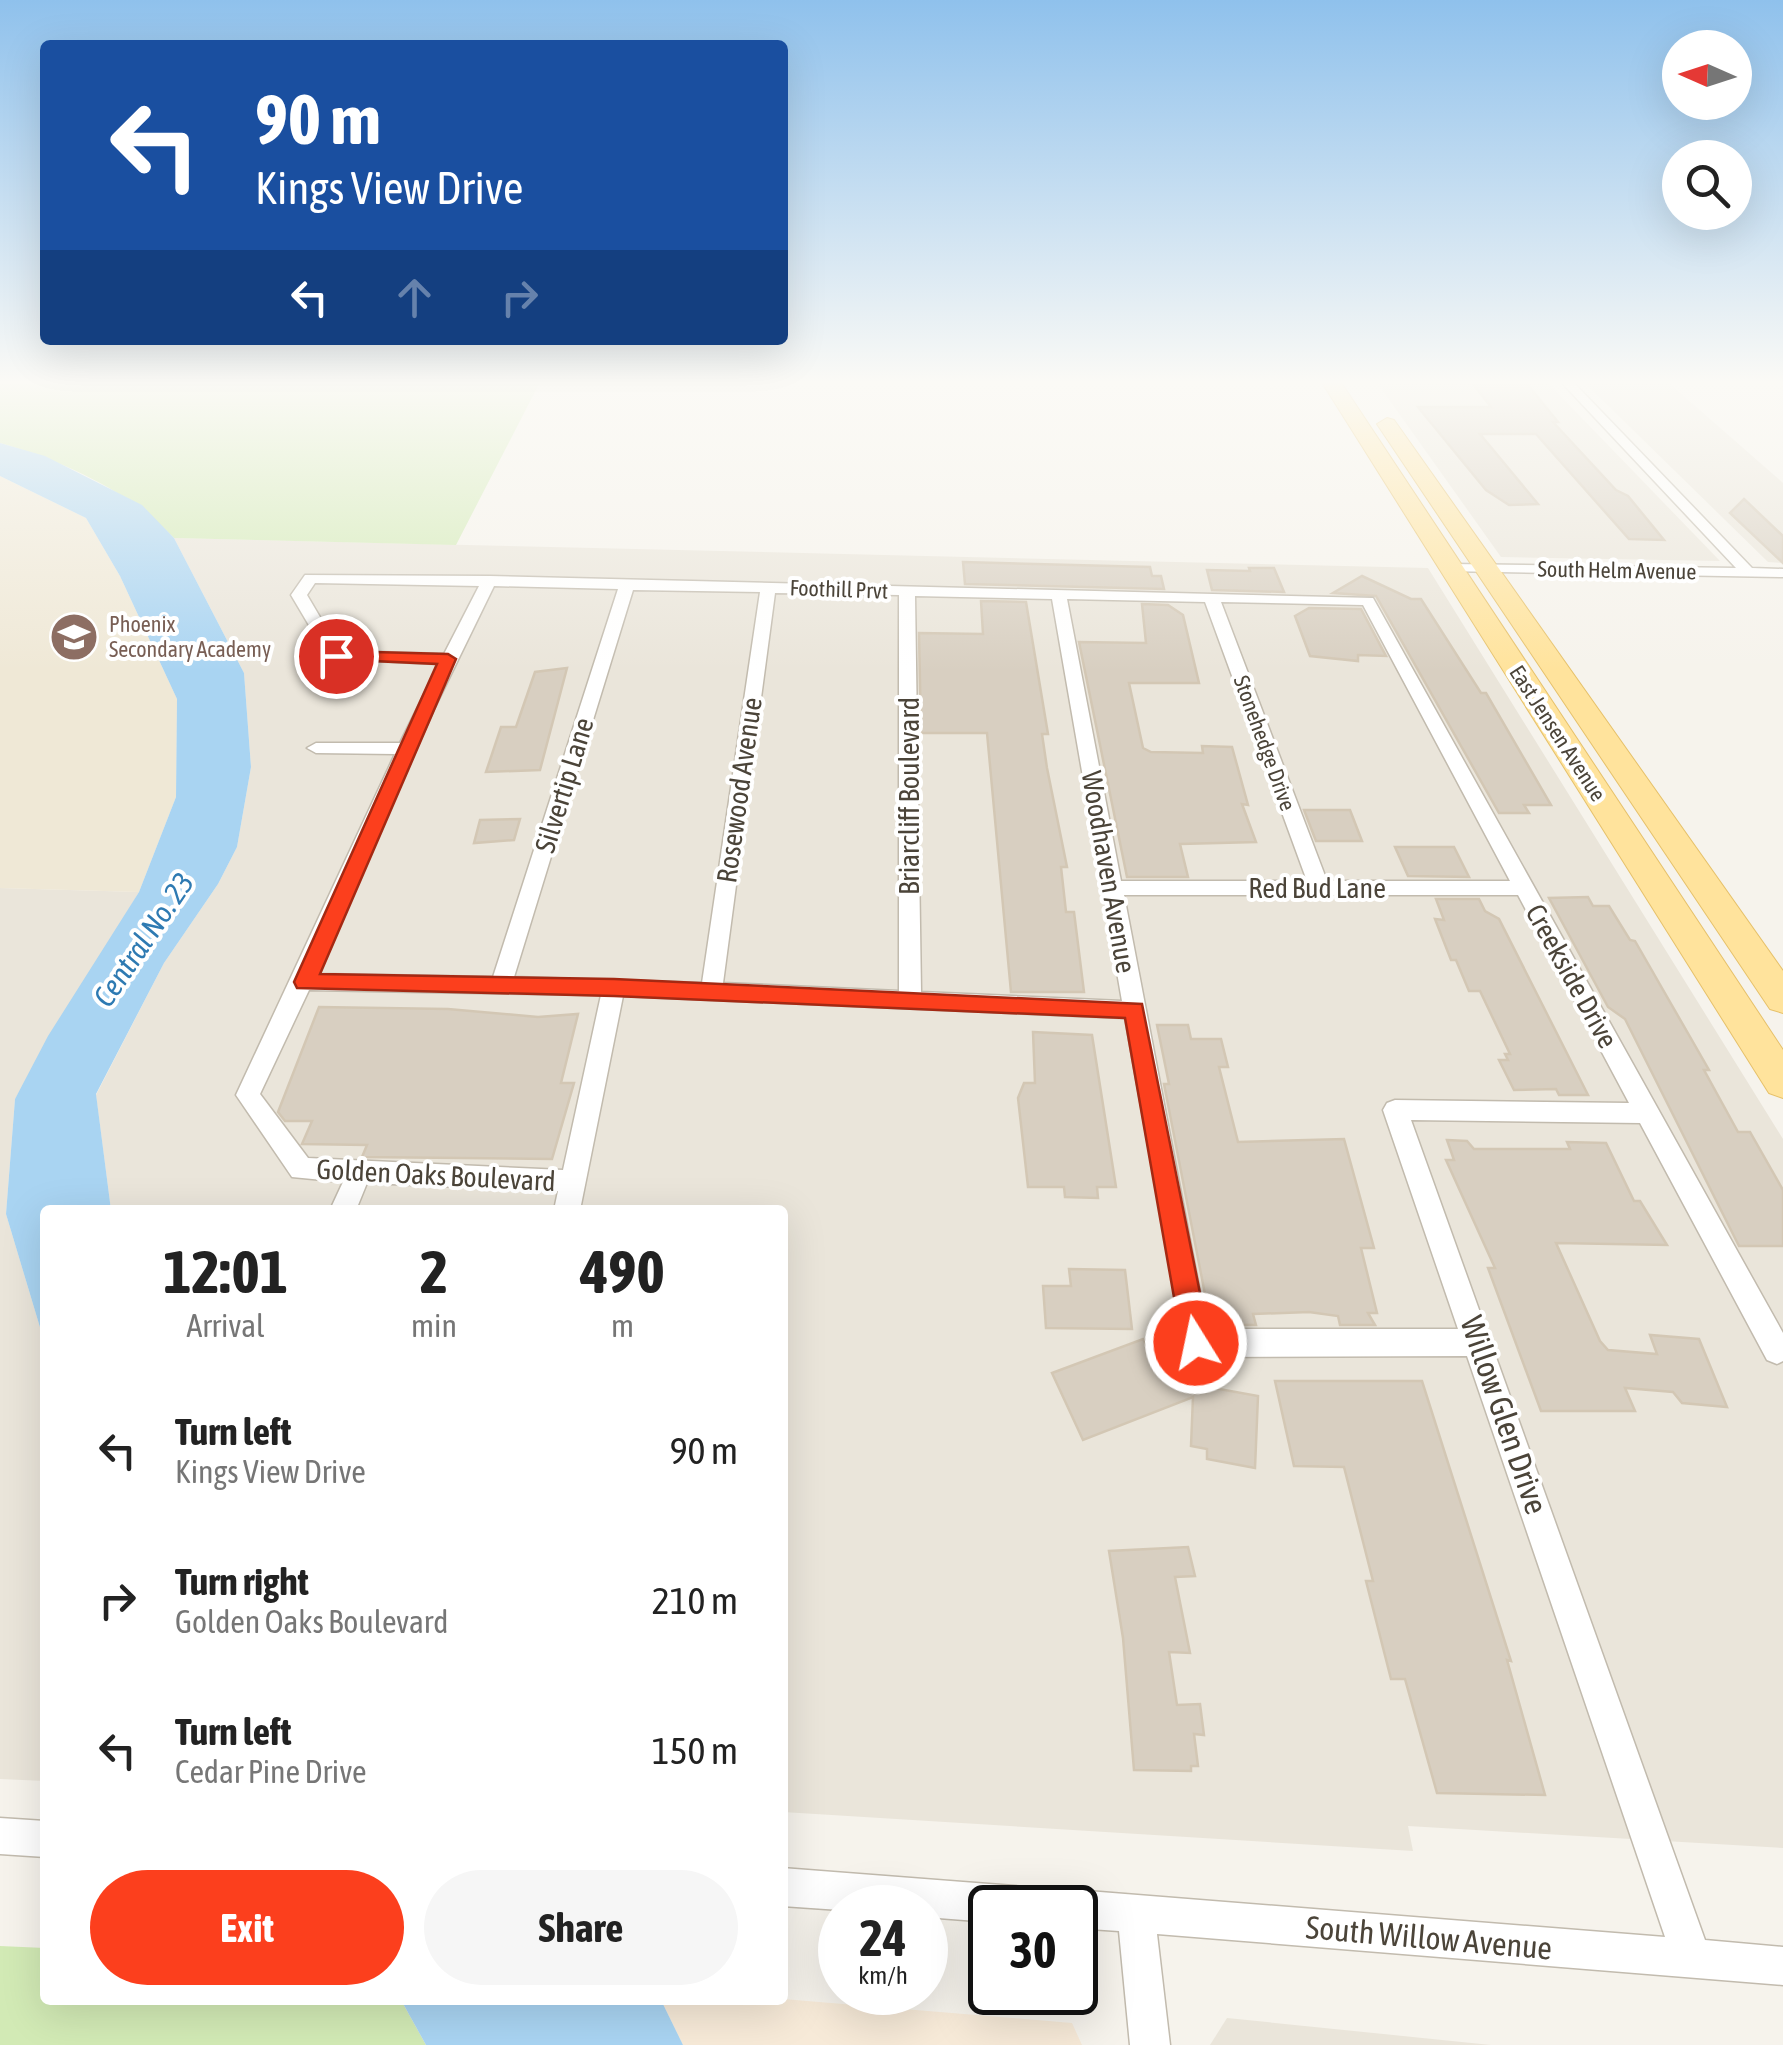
<!DOCTYPE html>
<style>
:root{--surface:#fff;--page:#f6f6f6;--text:#222;--muted:#767676;--accent:#fc3f1d}
body{margin:0;font-family:"Asap Condensed",sans-serif;background:var(--page);color:var(--text);height:100vh;display:flex;flex-direction:column;font-size:38px;white-space:nowrap}
*{box-sizing:border-box;margin:0}
p{font-size:32px;color:var(--muted)}
.icon{flex:none;width:55px;height:55px;fill:none;stroke:currentColor;stroke-width:2;stroke-linecap:round;stroke-linejoin:round}
.map{position:relative;flex:1;overflow:hidden}
.panel{position:absolute;left:40px;top:1205px;width:748px;height:800px;display:flex;flex-direction:column;background:var(--surface);border-radius:10px;box-shadow:0 10px 40px #0002}
.panel>*{flex:none}
.banner{position:absolute;left:40px;top:40px;width:748px;height:305px;border-radius:10px;box-shadow:0 10px 40px #0002;background:#1a4fa0;color:#fff;overflow:hidden}
.needle{width:65px;rotate:273deg}
.fabs{position:absolute;left:1662px;top:30px;display:grid;gap:20px}
.fabs a{display:grid;place-items:center;width:90px;height:90px;border-radius:50%;background:var(--surface);box-shadow:0 10px 40px #0002;font-size:50px}
.speed{position:absolute;left:818px;top:1885px;display:flex;gap:20px;font-size:50px;font-weight:700;text-align:center}
.speed>*{display:grid;place-content:center;width:130px;height:130px;border-radius:50%;background:var(--surface);box-shadow:0 10px 40px #0002;line-height:1}
.speed small{font-size:25px;font-weight:400}
.speed .limit{border:5px solid #111;border-radius:15px;background:#fff;color:#111}
.pin{position:absolute;display:grid;place-items:center;width:85px;height:85px;color:#fff;margin:-42px;border:5px solid #fff;border-radius:50%;box-shadow:0 2px 10px #0007}
.me{position:absolute;width:110px;margin:-55px;rotate:350deg;stroke-linejoin:round;filter:drop-shadow(0 0 8px #0008)}
.turn{display:flex;align-items:center;gap:35px;height:210px;padding:0 50px;font-size:45px}
.turn .icon{width:130px;height:130px;stroke-width:2.5}
.turn b{display:block;font-size:70px;line-height:85px}
.lanes{display:flex;align-items:center;height:95px;padding:0 50px;background:#0003;justify-content:center;gap:50px;direction:ltr}
.lanes .off{opacity:.35}
.eta{display:flex;justify-content:space-evenly;align-items:center;height:170px;text-align:center}
.eta b{font-size:60px;font-weight:700;line-height:70px}
.button{display:flex;gap:20px;margin-top:auto;padding:20px 50px}
.button a{flex:1;height:115px;border-radius:60px;background:var(--accent);color:#fff;font-size:40px;font-weight:700;line-height:115px;text-align:center}
.button a+a{background:var(--page);color:var(--text)}
ul{padding:0;list-style:none}
li{display:flex;align-items:center;gap:30px;height:150px;padding:0 50px}
li div{flex:1}
li b{display:block;font-size:38px}
li em{font-style:normal}
.map>svg:first-child{display:block}
</style>
<div class="map">
<svg width="1783" height="2045" viewBox="0 0 1783 2045">
<rect width="100%" height="100%" fill="#f6f3ec"/>
<g fill="#eae5da">
<path d="M 1378,384 L 1549,384 L 1720,561 L 1501,557 Z"/>
<path d="M 1586,384 L 1670,384 L 1783,483 L 1783,563 L 1768,562 Z"/>
<path d="M 174,538 L 1428,568 L 1783,1139 L 1783,1848 L 1408,1826 L 1413,1851 L 783,1812 L 782,1210 L 111,1210 L 96,1095 L 164,963 L 218,884 L 237,847 L 251,767 L 244,673 Z"/>
<path d="M 0,888 L 139,892 L 15,1099 L 6,1214 L 45,1344 L 45,1781 L 0,1779 Z"/>
<path d="M 1227,2018 L 1491,2045 L 1210,2045 Z"/>
</g>
<path fill="#f7ead8" d="M 783,1999 L 1072,2023 L 1082,2045 L 683,2045 L 661,2000 Z"/>
<path fill="#efe8d6" d="M 0,476 L 86,518 L 120,576 L 177,699 L 176,797 L 139,892 L 0,888 Z"/>
<g fill="#d2eab5">
<path d="M 0,384 L 539,384 L 456,545 L 174,538 C 127,490 65,462 0,443 Z"/>
<path d="M 0,1946 L 45,1948 L 45,2000 L 401,2000 L 426,2045 L 0,2045 Z"/>
</g>
<g fill="#a9d4f2">
<path d="M 0,443 L 45,456 L 142,505 L 174,538 L 244,673 L 251,767 L 237,847 L 218,884 L 164,963 L 96,1094 L 111,1210 L 45,1210 L 45,1344 L 6,1214 L 15,1099 L 48,1036 L 139,892 L 176,797 L 177,699 L 120,576 L 86,518 L 0,476 Z"/>
<path d="M 401,2000 L 661,2000 L 683,2045 L 426,2045 Z"/>
</g>
<g fill="#d8cfc1" stroke="#d3c7b4" stroke-width="2.5">
<path d="M 1473,384 L 1527,384 L 1558,422 L 1553,422 L 1616,490 L 1628,496 L 1664,540 L 1629,539 L 1536,434 L 1480,434 L 1538,504 L 1509,505 L 1486,490 L 1418,407 L 1491,407 Z"/>
<path d="M 1744,499 L 1783,536 L 1783,563 L 1730,513 Z"/>
<path d="M 963,562 L 1150,567 L 1152,576 L 1161,576 L 1164,589 L 965,584 Z"/>
<path d="M 1249,568 L 1274,568 L 1284,592 L 1212,590 L 1207,570 L 1250,571 Z"/>
<path d="M 1362,576 L 1411,599 L 1421,599 L 1481,693 L 1486,693 L 1551,805 L 1524,805 L 1529,813 L 1499,813 L 1376,596 L 1333,593 Z"/>
<path d="M 981,601 L 1026,602 L 1048,734 L 1042,734 L 1047,768 L 1067,867 L 1061,867 L 1066,912 L 1074,912 L 1084,992 L 1011,992 L 987,733 L 921,733 L 919,633 L 983,634 Z"/>
<path d="M 1142,604 L 1168,605 L 1183,615 L 1199,683 L 1129,683 L 1143,748 L 1151,752 L 1203,753 L 1202,746 L 1232,747 L 1248,805 L 1242,804 L 1256,842 L 1180,844 L 1188,877 L 1127,877 L 1079,642 L 1146,643 Z"/>
<path d="M 1309,608 L 1361,609 L 1386,656 L 1358,655 L 1358,661 L 1310,656 L 1295,616 Z"/>
<path d="M 567,668 L 540,770 L 486,772 L 501,727 L 516,727 L 535,672 Z"/>
<path d="M 1304,810 L 1350,810 L 1362,841 L 1316,841 Z"/>
<path d="M 520,819 L 514,840 L 474,843 L 480,820 Z"/>
<path d="M 1395,847 L 1454,847 L 1469,877 L 1408,876 Z"/>
<path d="M 1588,897 L 1593,906 L 1609,906 L 1630,940 L 1635,941 L 1709,1070 L 1704,1070 L 1738,1132 L 1750,1132 L 1783,1190 L 1783,1246 L 1739,1246 L 1625,1019 L 1608,1007 L 1549,898 Z"/>
<path d="M 1436,899 L 1479,899 L 1485,911 L 1499,919 L 1588,1095 L 1559,1095 L 1556,1089 L 1514,1090 L 1499,1060 L 1508,1060 L 1505,1054 L 1510,1054 L 1480,991 L 1469,991 L 1456,960 L 1451,960 L 1435,919 L 1444,920 Z"/>
<path d="M 319,1007 L 448,1009 L 538,1017 L 578,1014 L 561,1083 L 574,1083 L 552,1159 L 362,1157 L 367,1145 L 302,1144 L 312,1121 L 285,1121 L 278,1112 Z"/>
<path d="M 1157,1025 L 1188,1025 L 1191,1039 L 1221,1039 L 1228,1067 L 1219,1067 L 1238,1142 L 1344,1139 L 1374,1248 L 1361,1248 L 1377,1313 L 1368,1313 L 1375,1325 L 1340,1325 L 1338,1316 L 1309,1312 L 1253,1314 L 1256,1325 L 1211,1325 L 1164,1084 L 1169,1084 Z"/>
<path d="M 1033,1032 L 1092,1035 L 1116,1187 L 1097,1187 L 1098,1198 L 1065,1197 L 1064,1187 L 1028,1187 L 1018,1098 L 1024,1083 L 1035,1083 Z"/>
<path d="M 1447,1140 L 1467,1141 L 1474,1149 L 1570,1149 L 1567,1142 L 1606,1143 L 1634,1201 L 1640,1201 L 1667,1245 L 1556,1243 L 1600,1341 L 1608,1350 L 1657,1354 L 1650,1335 L 1699,1339 L 1727,1407 L 1682,1403 L 1673,1392 L 1625,1388 L 1635,1411 L 1541,1411 L 1488,1268 L 1495,1268 L 1446,1160 L 1454,1160 Z"/>
<path d="M 1069,1269 L 1125,1270 L 1132,1329 L 1046,1328 L 1043,1286 L 1071,1286 Z"/>
<path d="M 1143,1339 L 1164,1379 L 1258,1396 L 1255,1468 L 1207,1459 L 1207,1449 L 1191,1446 L 1193,1397 L 1083,1440 L 1052,1373 Z"/>
<path d="M 1275,1381 L 1422,1381 L 1511,1661 L 1507,1660 L 1545,1795 L 1437,1793 L 1405,1679 L 1391,1679 L 1366,1581 L 1373,1581 L 1344,1467 L 1294,1466 Z"/>
<path d="M 1188,1547 L 1195,1576 L 1175,1577 L 1190,1653 L 1169,1652 L 1177,1705 L 1200,1704 L 1204,1735 L 1194,1734 L 1198,1766 L 1191,1766 L 1191,1771 L 1134,1770 L 1123,1638 L 1109,1551 Z"/>
</g>
<g fill="none" stroke-linecap="round" stroke-linejoin="round">
<g stroke="#c2bbae" stroke-width="3">
<g id="street">
<path d="M 1563,384 L 1575,384 L 1752,568 L 1783,569 L 1783,577 L 1446,571 L 1446,565 L 1451,564 L 1736,568 Z"/>
<path d="M 305,575 L 490,576 L 1373,598 L 1783,1333 L 1783,1361 L 1777,1364 L 1767,1360 L 1640,1123 L 1411,1120 L 1705,1940 L 1783,1947 L 1783,1985 L 1157,1934 L 1170,2045 L 1130,2045 L 1119,1931 L 1075,1928 L 1075,1908 L 990,1908 L 990,1922 L 925,1917 L 925,1908 L 840,1910 L 782,1906 L 782,1868 L 1053,1889 L 1065,1894 L 1075,1890 L 1665,1937 L 1467,1356 L 1196,1357 L 1186,1353 L 1125,1018 L 623,996 L 580,1210 L 554,1210 L 558,1191 L 367,1183 L 356,1210 L 330,1210 L 343,1182 L 292,1177 L 236,1095 L 395,754 L 316,753 L 307,748 L 316,743 L 400,743 L 439,664 L 329,659 L 291,595 ZM 315,583 L 479,586 L 444,654 L 340,651 L 307,595 ZM 494,586 L 618,589 L 493,977 L 316,974 L 435,707 ZM 633,590 L 760,592 L 702,983 L 514,977 ZM 775,593 L 899,595 L 899,991 L 723,983 ZM 915,596 L 1052,599 L 1122,1001 L 921,992 ZM 1067,599 L 1205,602 L 1307,881 L 1121,881 ZM 1221,602 L 1363,605 L 1510,881 L 1327,881 ZM 1124,895 L 1518,895 L 1629,1103 L 1395,1100 L 1387,1103 L 1383,1110 L 1458,1329 L 1207,1329 ZM 309,990 L 601,995 L 563,1170 L 308,1158 L 260,1094 Z"/>
<path d="M 0,1818 L 45,1821 L 45,1857 L 0,1854 Z"/>
</g>
</g>
<g stroke="#e6c16a" stroke-width="2">
<g id="primary">
<path d="M 1323,384 L 1342,384 L 1783,1050 L 1783,1098 L 1769,1093 Z"/>
<path d="M 1387,418 L 1394,420 L 1783,971 L 1783,1013 L 1770,1009 L 1377,424 Z"/>
</g>
</g>
<use href="#street" fill="#fff" fill-rule="evenodd"/>
<use href="#primary" fill="#ffe39c" fill-rule="evenodd"/>
</g>
<linearGradient id="sky" x2="0" y2="1"><stop stop-color="#8fc1ec"/><stop offset="0.57" stop-color="#fbfaf6"/><stop offset="1" stop-color="#fbfaf6" stop-opacity="0"/></linearGradient>
<rect width="1783" height="671" fill="url(#sky)"/>
<path fill="#fc3f1d" stroke="#a42913" stroke-width="2.5" d="M 336,651 L 448,654 L 456,659 L 320,974 L 614,979 L 1142,1004 L 1210,1343 L 1206,1352 L 1196,1356 L 1186,1352 L 1182,1343 L 1125,1018 L 614,996 L 297,988 L 294,982 L 437,664 L 330,659 L 330,652 Z"/>
<defs>
<g id="school-disc" transform="scale(2.5)"><circle r="9.5" fill="#8d6e63" stroke="#fff"/><path d="M0-5L7-2L0 1L-7-2ZM-4 1L0 2.5L4 1V4Q0 6-4 4Z" fill="#fff"/></g>
</defs>
<g fill-rule="evenodd">
<use href="#school-disc" x="74" y="637"/>
</g>
<g text-anchor="middle" stroke-width="8" stroke-linejoin="round" paint-order="stroke">
<g font-size="22" fill="#4b4439" stroke="#fff">
<text transform="translate(1617 570) rotate(1)" y="8">South Helm Avenue</text>
<text transform="translate(839 589) rotate(2)" y="8">Foothill Prvt</text>
<text transform="translate(1558 733) rotate(57)" y="8">East Jensen Avenue</text>
<text transform="translate(1265 743) rotate(70)" y="8">Stonehedge Drive</text>
</g>
<g font-size="22" fill="#785e54" stroke="#fff" text-anchor="start">
<text x="109" y="632">Phoenix<tspan x="109" dy="25">Secondary Academy</tspan></text>
</g>
<g font-size="28" fill="#4b4439" stroke="#fff">
<text transform="translate(564 785) rotate(-73)" y="10">Silvertip Lane</text>
<text transform="translate(739 790) rotate(-82)" y="10">Rosewood Avenue</text>
<text transform="translate(909 796) rotate(-90)" y="10">Briarcliff Boulevard</text>
<text transform="translate(1109 872) rotate(80)" y="10">Woodhaven Avenue</text>
<text x="1317" y="898">Red Bud Lane</text>
<text transform="translate(1572 976) rotate(61)" y="10">Creekside Drive</text>
<text transform="translate(436 1175) rotate(3)" y="10">Golden Oaks Boulevard</text>
</g>
<g font-size="30" font-style="italic" fill="#2e7ab2" stroke="#fff">
<text transform="translate(144 940) rotate(-56)" y="10">Central No. 23</text>
</g>
<g font-size="32" fill="#4b4439" stroke="#fff">
<text transform="translate(1504 1415) rotate(71)" y="11">Willow Glen Drive</text>
<text transform="translate(1429 1938) rotate(5)" y="11">South Willow Avenue</text>
</g>
</g>
</svg>
<div class="fabs">
<a><svg class="needle" viewBox="-14 -14 28 28"><path d="M0-13l5 13h-10z" fill="#e53935"/><path d="M0 13l5-13h-10z" fill="#767676"/></svg></a>
<a><svg class="icon" aria-label="search" viewBox="0 0 24 24"><circle cx="10" cy="10" r="6"/><path d="M15 15l6 6"/></svg></a>
</div>
<div class="speed"><div>24<small>km/h</small></div><div class="limit">30</div></div>
<div class="pin" style="left:336px;top:656px;background:#d93025"><svg class="icon" aria-label="arrive" viewBox="0 0 24 24"><path d="M6 21V4h12l-3 4 3 4H6"/></svg></div>
<svg class="me" style="left:1196px;top:1343px" viewBox="-20 -20 40 40"><circle r="17" fill="#fc3f1d" stroke="#fff" stroke-width="3"/><path d="M0-11L8 9 0 5-8 9z" fill="#fff"/></svg>
<div class="banner">
<div class="turn"><svg class="icon" aria-label="left" viewBox="0 0 24 24"><path d="M17 20v-9H6M10 6l-5 5 5 5"/></svg><div><b>90 m</b>Kings View Drive</div></div>
<div class="lanes"><svg class="icon" aria-label="left" viewBox="0 0 24 24"><path d="M17 20v-9H6M10 6l-5 5 5 5"/></svg><svg class="icon off" aria-label="ahead" viewBox="0 0 24 24"><path d="M12 20V5M6 11l6-6 6 6"/></svg><svg class="icon off" aria-label="right" viewBox="0 0 24 24"><path d="M7 20v-9h11M14 6l5 5-5 5"/></svg></div>
</div>
<section class="panel">
<div class="eta">
<div><b>12:01</b><p>Arrival</p></div>
<div><b>2</b><p>min</p></div>
<div><b>490</b><p>m</p></div>
</div>
<ul>
<li><svg class="icon" aria-label="left" viewBox="0 0 24 24"><path d="M17 20v-9H6M10 6l-5 5 5 5"/></svg><div><b>Turn left</b><p>Kings View Drive</p></div><em>90 m</em></li>
<li><svg class="icon" aria-label="right" viewBox="0 0 24 24"><path d="M7 20v-9h11M14 6l5 5-5 5"/></svg><div><b>Turn right</b><p>Golden Oaks Boulevard</p></div><em>210 m</em></li>
<li><svg class="icon" aria-label="left" viewBox="0 0 24 24"><path d="M17 20v-9H6M10 6l-5 5 5 5"/></svg><div><b>Turn left</b><p>Cedar Pine Drive</p></div><em>150 m</em></li>
</ul>
<div class="button"><a>Exit</a><a>Share</a></div>
</section>
</div>
